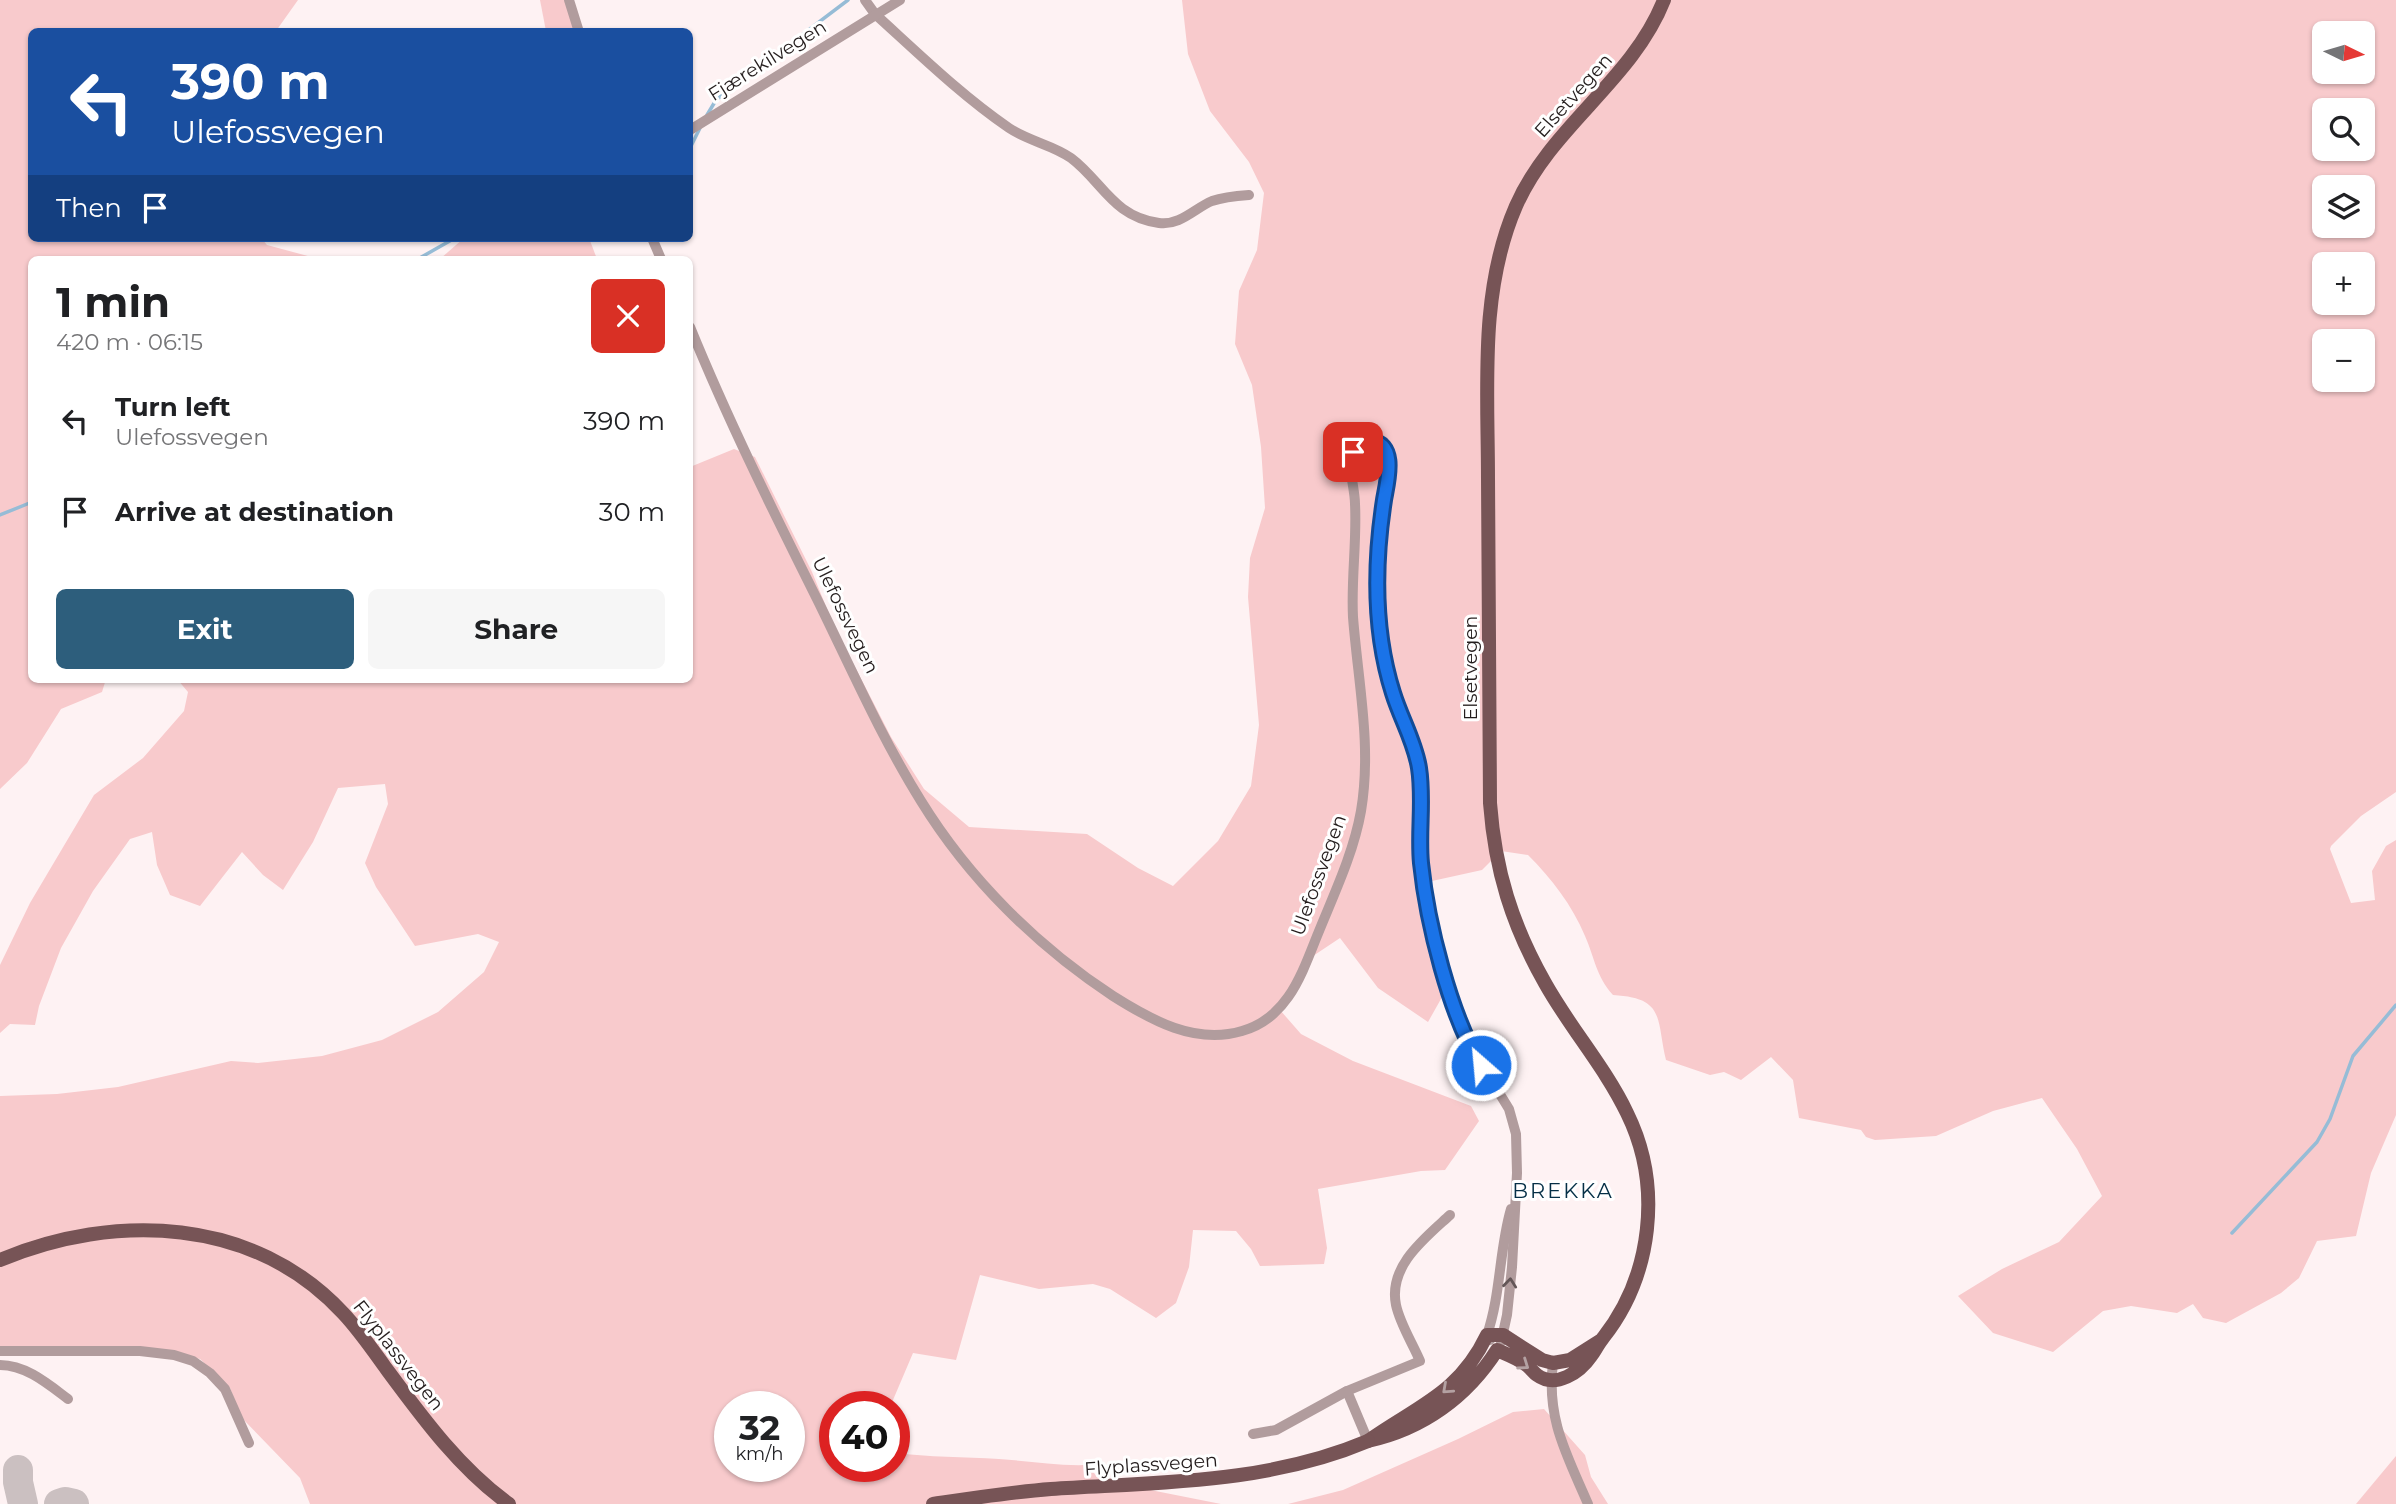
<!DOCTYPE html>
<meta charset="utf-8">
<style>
:root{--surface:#fff;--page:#f6f6f6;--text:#202124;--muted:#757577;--accent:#2d5e7c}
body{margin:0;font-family:Montserrat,sans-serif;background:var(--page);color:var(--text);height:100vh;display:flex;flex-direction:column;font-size:26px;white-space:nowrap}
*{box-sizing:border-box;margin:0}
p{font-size:23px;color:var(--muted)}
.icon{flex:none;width:38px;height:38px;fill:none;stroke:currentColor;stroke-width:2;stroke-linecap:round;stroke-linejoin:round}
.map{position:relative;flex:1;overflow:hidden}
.sheet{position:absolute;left:28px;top:256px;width:665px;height:427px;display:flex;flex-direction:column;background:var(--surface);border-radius:10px;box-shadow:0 2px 5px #0004}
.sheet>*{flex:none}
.hud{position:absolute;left:28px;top:28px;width:665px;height:214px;border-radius:10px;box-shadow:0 2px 5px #0004;background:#1a4fa0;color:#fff;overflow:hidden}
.needle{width:46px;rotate:95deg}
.tools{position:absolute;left:2312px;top:21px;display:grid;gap:14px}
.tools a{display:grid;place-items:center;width:63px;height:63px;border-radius:10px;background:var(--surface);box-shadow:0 2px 5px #0004;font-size:35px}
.speed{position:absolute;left:714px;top:1391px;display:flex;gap:14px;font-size:35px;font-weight:700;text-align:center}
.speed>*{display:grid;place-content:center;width:91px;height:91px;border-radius:50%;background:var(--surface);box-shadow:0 2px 5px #0004;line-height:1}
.speed small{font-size:18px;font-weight:400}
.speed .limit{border:10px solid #d22;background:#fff;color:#111}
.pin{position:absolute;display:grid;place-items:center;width:60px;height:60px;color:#fff;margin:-30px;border-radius:14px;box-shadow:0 4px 10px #0006}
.me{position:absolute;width:77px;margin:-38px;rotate:333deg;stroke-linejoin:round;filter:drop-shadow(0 0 5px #0008)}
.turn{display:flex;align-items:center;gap:24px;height:147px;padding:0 28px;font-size:32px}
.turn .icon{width:91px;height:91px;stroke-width:2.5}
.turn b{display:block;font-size:49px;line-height:60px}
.then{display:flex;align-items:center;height:66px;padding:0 28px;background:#0003;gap:14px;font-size:26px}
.round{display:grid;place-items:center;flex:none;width:74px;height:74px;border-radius:10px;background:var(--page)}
.overview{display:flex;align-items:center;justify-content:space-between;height:119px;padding:0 28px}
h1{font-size:42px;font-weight:700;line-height:52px}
.action{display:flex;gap:14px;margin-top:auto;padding:14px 28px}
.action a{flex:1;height:80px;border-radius:10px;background:var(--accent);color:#fff;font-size:28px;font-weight:700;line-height:80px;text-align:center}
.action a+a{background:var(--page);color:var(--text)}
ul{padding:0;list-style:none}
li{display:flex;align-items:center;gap:21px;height:91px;padding:0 28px}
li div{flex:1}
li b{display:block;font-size:26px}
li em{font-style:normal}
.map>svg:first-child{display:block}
</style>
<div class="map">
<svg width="2396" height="1504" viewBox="0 0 2396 1504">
<rect width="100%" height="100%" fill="#fef2f3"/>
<g fill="#f8cacc" fill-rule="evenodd">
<path d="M 0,0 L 298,0 L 276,31 L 32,32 L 32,238 L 261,238 L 267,245 L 319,259 L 32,259 L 32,679 L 106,679 L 102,692 L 61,709 L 27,763 L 0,789 Z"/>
<path d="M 540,0 L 568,0 L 577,31 L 546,31 Z"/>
<path d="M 1182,0 L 2396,0 L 2396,792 L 2361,816 L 2331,846 L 2330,849 L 2351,903 L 2375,900 L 2372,871 L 2386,846 L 2396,840 L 2396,1115 L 2371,1173 L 2356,1236 L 2317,1241 L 2299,1278 L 2281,1293 L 2226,1323 L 2203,1318 L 2193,1304 L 2177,1313 L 2131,1306 L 2103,1311 L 2053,1352 L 1993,1333 L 1958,1296 L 2002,1269 L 2059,1242 L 2102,1196 L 2077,1149 L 2042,1098 L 1993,1111 L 1936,1136 L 1875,1140 L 1866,1137 L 1861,1130 L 1799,1118 L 1793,1080 L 1771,1057 L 1741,1080 L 1724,1072 L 1710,1075 L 1666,1060 C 1656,1019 1666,998 1613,995 C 1596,976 1595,959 1585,936 C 1572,905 1552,879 1528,855 L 1501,851 L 1482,870 L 1432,881 L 1429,912 L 1446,990 L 1428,1022 L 1378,988 L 1340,938 L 1313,956 L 1280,1010 L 1301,1034 L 1353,1061 L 1471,1106 L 1479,1121 L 1445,1170 L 1421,1171 L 1318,1189 L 1327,1248 L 1324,1264 L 1260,1266 L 1251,1249 L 1236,1231 L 1193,1230 L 1189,1267 L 1176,1303 L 1156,1318 L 1110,1289 L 1093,1284 L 1039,1289 L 980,1275 L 956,1360 L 913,1353 L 890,1407 L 835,1407 L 835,1466 L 894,1466 L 894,1453 C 929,1457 964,1457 999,1459 C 1029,1461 1057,1466 1087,1465 L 1100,1480 L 1221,1504 L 310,1504 L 300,1478 L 241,1417 L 230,1388 L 200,1359 L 153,1348 L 0,1354 L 0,1096 L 57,1094 L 118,1087 L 231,1061 L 258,1063 L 322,1056 L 382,1040 L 438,1012 L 484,972 L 499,942 L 478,934 L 415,946 L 376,887 L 365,863 L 388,804 L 385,784 L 338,788 L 313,842 L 283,890 L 263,875 L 242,852 L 200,906 L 170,895 L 157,865 L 152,832 L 130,839 L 93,891 L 61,948 L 39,1006 L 35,1025 L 10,1024 L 0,1033 L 0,965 L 30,903 L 94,795 L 143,758 L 184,711 L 188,692 L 177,679 L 690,679 L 690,467 L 734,449 L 755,457 L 812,572 L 834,626 L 891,737 L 924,789 L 969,827 L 1087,834 L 1138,868 L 1173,886 L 1218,841 L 1251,786 L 1259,725 L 1248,597 L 1250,558 L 1265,508 L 1261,447 L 1252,385 L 1235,344 L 1239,291 L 1257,250 L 1264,193 L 1249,162 L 1210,111 L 1188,54 ZM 2324,33 L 2362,33 L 2362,72 L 2324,72 ZM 2324,110 L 2362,110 L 2362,149 L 2324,149 ZM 2324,187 L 2362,187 L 2362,226 L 2324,226 ZM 2324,264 L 2362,264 L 2362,303 L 2324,303 ZM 2324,341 L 2362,341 L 2362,380 L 2324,380 ZM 730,1407 L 789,1407 L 789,1466 L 730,1466 Z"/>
<path d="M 464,238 L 589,238 L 597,259 L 440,259 Z"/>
<path d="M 1544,1409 L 1585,1455 L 1591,1477 L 1608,1504 L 1288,1504 L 1343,1490 L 1458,1439 L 1513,1412 Z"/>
<path d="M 2396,1456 L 2396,1504 L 2356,1504 Z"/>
</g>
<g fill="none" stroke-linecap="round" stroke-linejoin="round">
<g stroke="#96bcd6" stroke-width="3.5">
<path d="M 707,115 L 716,100 L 848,0"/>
<path d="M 690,148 L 700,128"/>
<path d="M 418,259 L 455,238"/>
<path d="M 0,515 L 32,502"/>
<path d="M 2232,1233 L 2317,1142 L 2330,1119 L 2353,1056 L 2396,1005"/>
</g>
<g stroke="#cbc0c1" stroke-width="30">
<path d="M 18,1470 L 18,1482 L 23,1504"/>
<path d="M 59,1504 L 65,1502 L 74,1504"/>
</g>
<g stroke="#b19c9d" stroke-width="10">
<path d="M 569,0 L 579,32"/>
<path d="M 865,0 L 875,14 C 918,53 961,95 1009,128 C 1028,141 1053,145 1071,158 C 1102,181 1113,217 1159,223 C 1180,226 1195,208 1212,201 C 1224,197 1236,196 1249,195"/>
<path d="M 690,130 L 900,0"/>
<path d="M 652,238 L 661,259"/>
<path d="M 690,327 C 728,420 772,509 817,599 C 850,666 881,737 921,801 C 969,879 1037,946 1113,996 C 1151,1020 1195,1045 1242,1031 C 1285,1019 1300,979 1315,941 C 1332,898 1353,856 1361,811 C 1372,746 1358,682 1353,617 C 1351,579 1357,541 1355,504 C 1355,489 1348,470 1352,455 C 1359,430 1385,441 1389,463 L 1377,559 L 1377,605 L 1386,670 L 1394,696 L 1412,740 L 1419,769 L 1420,843 L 1427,903 L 1435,938 L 1456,1010 L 1471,1047 L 1509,1109 L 1516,1134 L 1517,1173 L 1512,1267 L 1507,1315 L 1501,1342"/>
<path d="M 1490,1340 L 1487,1335 C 1501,1294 1499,1250 1511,1209"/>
<path d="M 0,1351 L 140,1351 L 174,1355 L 193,1361 L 210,1373 L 225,1389 L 249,1443"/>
<path d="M 1553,1363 C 1546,1419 1567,1455 1588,1504"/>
<path d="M 0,1365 C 26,1365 48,1384 68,1399"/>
<path d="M 1347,1391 L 1368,1441"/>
<path d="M 1253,1434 L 1276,1430 L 1347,1391 L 1420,1361 C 1413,1344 1400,1324 1396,1305 C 1388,1266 1425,1238 1450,1215"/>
</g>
<g stroke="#775456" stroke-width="14">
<path d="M 0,1260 C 115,1212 254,1217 343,1313 C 359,1330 372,1349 385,1367 C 422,1417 459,1468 509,1504"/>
<path d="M 1600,1341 L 1570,1360 L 1553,1363 L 1542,1360 L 1503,1335 L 1487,1335 C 1459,1394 1417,1406 1368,1441 C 1423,1429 1467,1397 1497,1350 C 1506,1354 1517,1358 1525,1364 C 1530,1367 1533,1372 1537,1375 C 1556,1389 1580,1372 1591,1356 C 1595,1351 1598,1344 1603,1338 C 1652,1276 1663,1186 1627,1113 C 1605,1067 1570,1028 1545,983 C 1512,925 1495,870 1490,803 C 1490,694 1489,586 1488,478 C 1488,388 1479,291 1516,206 C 1551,126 1632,81 1664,0"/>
<path d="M 933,1504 C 973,1498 1011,1492 1051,1489 C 1159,1482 1266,1484 1368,1441"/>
</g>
</g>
<defs><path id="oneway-chevron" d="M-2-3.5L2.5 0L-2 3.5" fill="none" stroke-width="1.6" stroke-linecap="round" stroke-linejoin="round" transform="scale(1.75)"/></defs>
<use stroke="#635657" href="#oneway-chevron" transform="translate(1510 1283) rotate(-84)"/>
<g stroke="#b4a1a2">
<use href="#oneway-chevron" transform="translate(1524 1365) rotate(35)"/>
<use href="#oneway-chevron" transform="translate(1447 1389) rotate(138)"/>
</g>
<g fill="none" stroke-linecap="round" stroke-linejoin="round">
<g stroke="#114b97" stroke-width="18">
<path id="route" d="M 1353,452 C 1357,445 1362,441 1370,441 C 1398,443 1387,482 1384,500 C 1374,565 1373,630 1393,693 C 1401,719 1415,742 1419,768 C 1424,800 1418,832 1421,863 C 1427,922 1450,1016 1481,1065"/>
</g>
<use href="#route" stroke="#1a73e8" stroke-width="12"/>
</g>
<g text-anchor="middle" stroke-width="6" stroke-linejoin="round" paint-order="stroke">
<g font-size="19" fill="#241d1d" stroke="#fff">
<text transform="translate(767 60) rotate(-32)" y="7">Fjærekilvegen</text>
<text transform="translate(1573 95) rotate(-48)" y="7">Elsetvegen</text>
<text transform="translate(846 615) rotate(64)" y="7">Ulefossvegen</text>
<text transform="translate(1470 668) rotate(-90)" y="7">Elsetvegen</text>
<text transform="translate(1318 875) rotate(-70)" y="7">Ulefossvegen</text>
<text transform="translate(399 1355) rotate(52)" y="7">Flyplassvegen</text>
<text transform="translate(1151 1464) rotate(-4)" y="7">Flyplassvegen</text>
</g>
<g font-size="21" letter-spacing="2" fill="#052f46" stroke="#fff">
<text x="1563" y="1198">BREKKA</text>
</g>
</g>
</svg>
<div class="tools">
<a><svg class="needle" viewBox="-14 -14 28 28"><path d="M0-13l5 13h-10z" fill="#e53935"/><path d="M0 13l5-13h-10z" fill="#757577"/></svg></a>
<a><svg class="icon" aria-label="search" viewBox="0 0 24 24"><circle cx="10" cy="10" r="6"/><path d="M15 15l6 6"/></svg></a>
<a><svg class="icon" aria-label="layers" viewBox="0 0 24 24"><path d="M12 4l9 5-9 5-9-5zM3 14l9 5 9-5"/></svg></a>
<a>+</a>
<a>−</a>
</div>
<div class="speed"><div>32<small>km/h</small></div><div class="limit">40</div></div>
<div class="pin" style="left:1353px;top:452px;background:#d93025"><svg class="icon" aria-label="arrive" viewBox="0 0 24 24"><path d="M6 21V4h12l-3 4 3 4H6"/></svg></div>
<svg class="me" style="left:1481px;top:1065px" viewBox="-20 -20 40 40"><circle r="17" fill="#1a73e8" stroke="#fff" stroke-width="3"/><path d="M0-11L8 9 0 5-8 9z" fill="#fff"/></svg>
<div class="hud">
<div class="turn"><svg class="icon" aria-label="left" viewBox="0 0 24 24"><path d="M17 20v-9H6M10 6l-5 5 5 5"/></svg><div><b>390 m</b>Ulefossvegen</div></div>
<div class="then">Then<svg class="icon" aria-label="arrive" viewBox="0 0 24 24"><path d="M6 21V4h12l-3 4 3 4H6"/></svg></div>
</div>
<section class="sheet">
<div class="overview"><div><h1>1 min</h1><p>420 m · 06:15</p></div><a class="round" style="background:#d93025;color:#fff"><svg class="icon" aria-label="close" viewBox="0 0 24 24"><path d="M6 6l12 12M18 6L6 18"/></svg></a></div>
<ul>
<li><svg class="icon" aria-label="left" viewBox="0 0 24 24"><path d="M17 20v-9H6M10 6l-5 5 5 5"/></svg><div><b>Turn left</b><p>Ulefossvegen</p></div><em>390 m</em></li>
<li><svg class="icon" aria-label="arrive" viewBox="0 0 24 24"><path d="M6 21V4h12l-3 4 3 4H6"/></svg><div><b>Arrive at destination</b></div><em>30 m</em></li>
</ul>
<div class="action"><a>Exit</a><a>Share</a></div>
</section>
</div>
